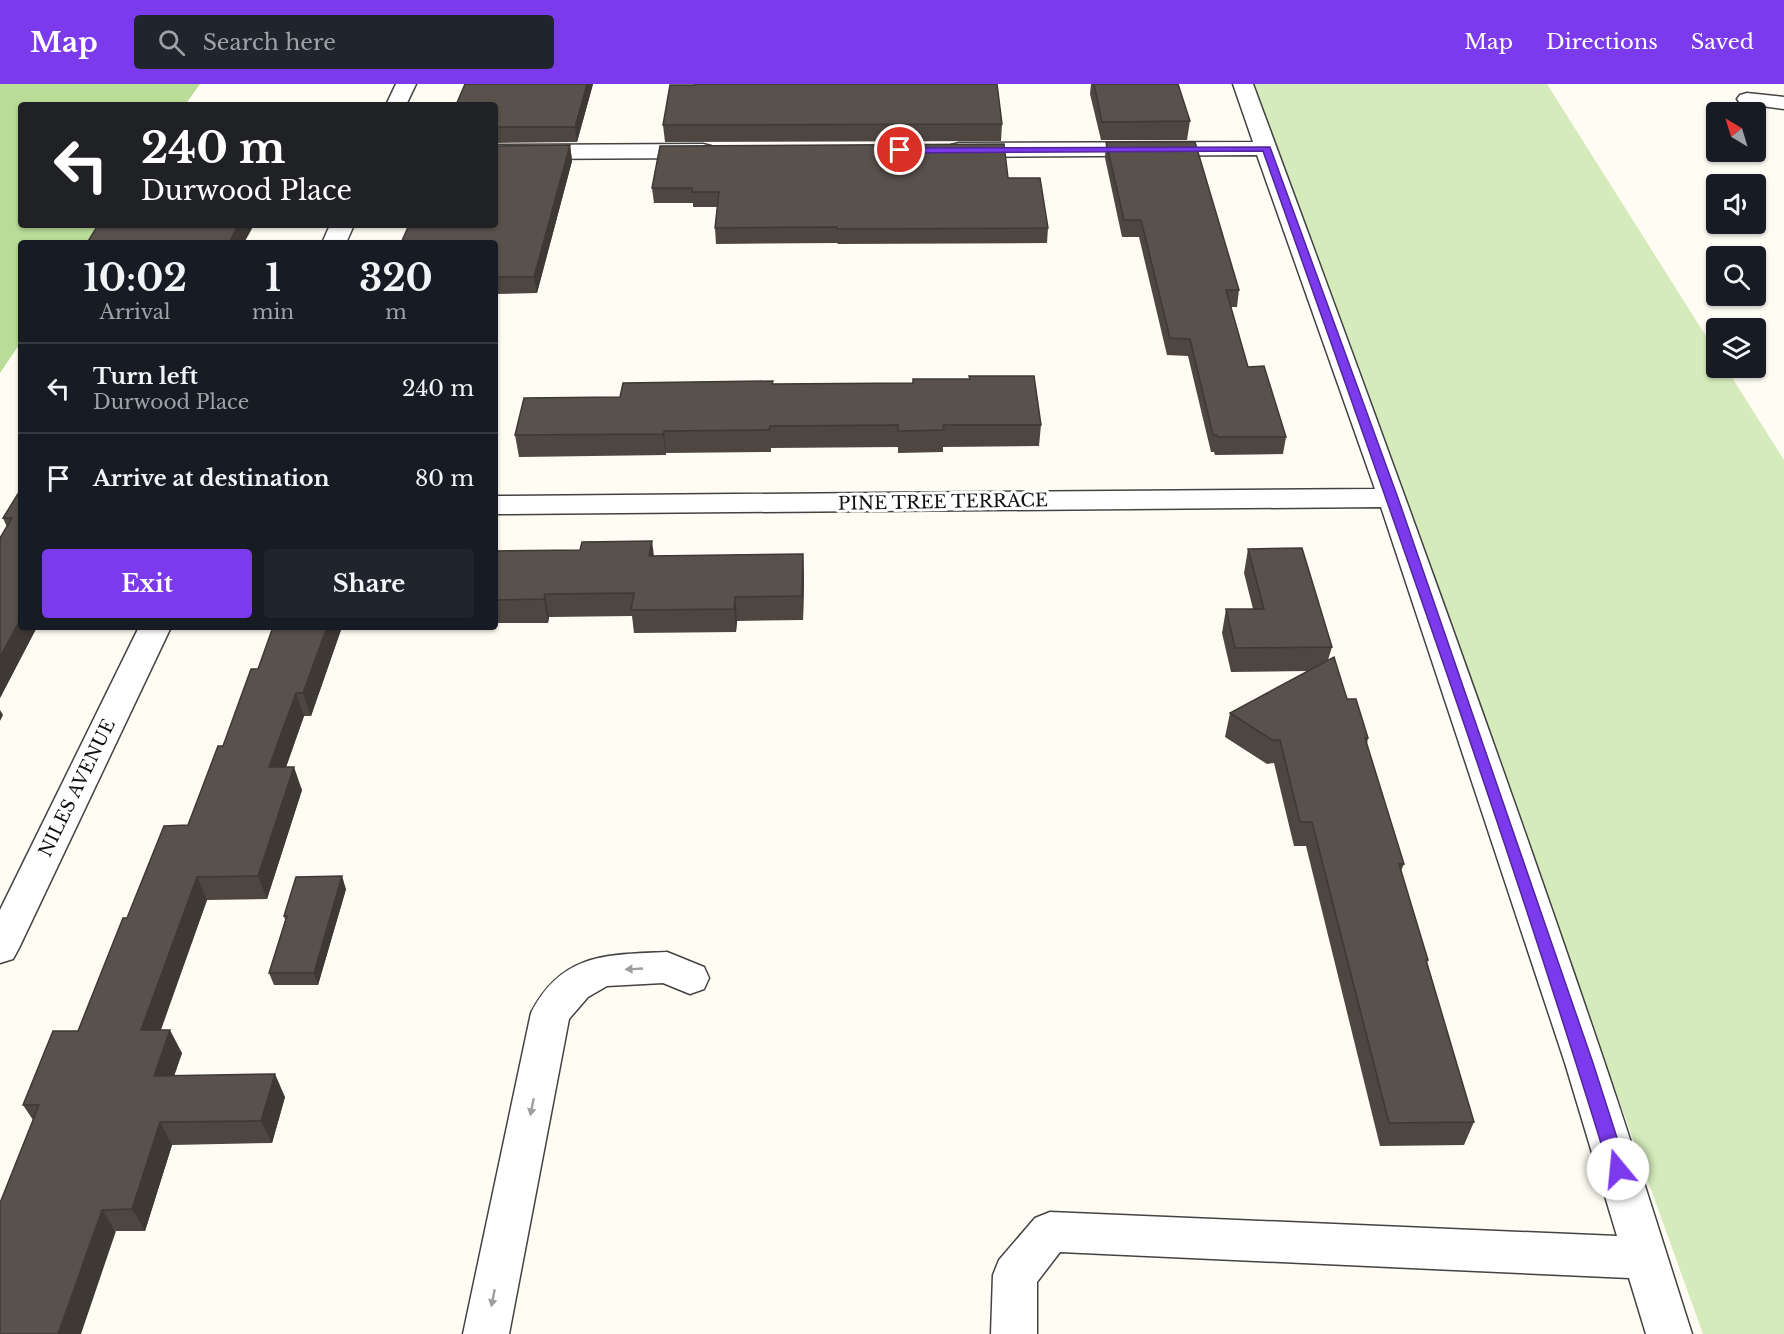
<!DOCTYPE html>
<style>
:root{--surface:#171b24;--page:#20242c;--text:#f1f3f6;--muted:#9ea1a6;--line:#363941;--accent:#7c3aed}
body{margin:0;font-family:"Libre Baskerville",serif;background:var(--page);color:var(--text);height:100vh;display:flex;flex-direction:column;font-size:22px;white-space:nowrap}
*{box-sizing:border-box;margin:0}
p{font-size:20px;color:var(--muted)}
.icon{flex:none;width:33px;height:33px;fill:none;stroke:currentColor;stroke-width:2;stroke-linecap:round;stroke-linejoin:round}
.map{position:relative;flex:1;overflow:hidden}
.drawer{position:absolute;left:18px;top:156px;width:480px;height:390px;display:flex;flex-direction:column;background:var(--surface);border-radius:6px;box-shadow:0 2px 4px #0004}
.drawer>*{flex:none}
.banner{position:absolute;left:18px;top:18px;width:480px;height:126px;border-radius:6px;box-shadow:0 2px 4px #0004;background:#202124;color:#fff;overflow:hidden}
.needle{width:39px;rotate:322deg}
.fabs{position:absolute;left:1706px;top:18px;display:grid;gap:12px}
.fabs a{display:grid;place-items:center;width:60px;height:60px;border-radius:6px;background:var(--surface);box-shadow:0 2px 4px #0004;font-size:30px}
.pin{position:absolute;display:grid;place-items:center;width:51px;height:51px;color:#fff;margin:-26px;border:3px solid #fff;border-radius:50%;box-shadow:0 2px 6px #0007}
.me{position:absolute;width:66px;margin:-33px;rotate:343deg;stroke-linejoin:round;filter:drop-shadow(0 0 4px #0008)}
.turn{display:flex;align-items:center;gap:21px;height:126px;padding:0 24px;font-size:27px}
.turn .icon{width:78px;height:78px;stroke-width:2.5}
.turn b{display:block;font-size:42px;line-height:51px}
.eta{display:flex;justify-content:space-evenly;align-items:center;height:102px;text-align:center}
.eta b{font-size:36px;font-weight:700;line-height:42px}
.action{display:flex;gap:12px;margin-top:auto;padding:12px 24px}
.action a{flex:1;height:69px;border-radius:6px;background:var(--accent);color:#fff;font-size:24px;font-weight:700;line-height:69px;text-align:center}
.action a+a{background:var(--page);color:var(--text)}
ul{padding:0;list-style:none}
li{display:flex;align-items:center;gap:18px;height:90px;padding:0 24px;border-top:2px solid var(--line)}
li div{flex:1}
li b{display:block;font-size:22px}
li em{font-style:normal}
header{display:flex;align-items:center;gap:36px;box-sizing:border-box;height:84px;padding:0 30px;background:var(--accent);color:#fff}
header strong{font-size:28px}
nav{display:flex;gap:33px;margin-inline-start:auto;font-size:21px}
.search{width:420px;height:54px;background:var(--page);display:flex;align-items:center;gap:15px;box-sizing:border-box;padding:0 21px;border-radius:6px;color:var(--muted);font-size:22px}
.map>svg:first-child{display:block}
</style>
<header>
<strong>Map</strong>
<div class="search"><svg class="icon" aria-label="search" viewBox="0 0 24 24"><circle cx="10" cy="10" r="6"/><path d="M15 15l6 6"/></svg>Search here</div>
<nav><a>Map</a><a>Directions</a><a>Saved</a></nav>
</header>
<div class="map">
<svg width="1784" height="1250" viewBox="0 0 1784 1250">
<rect width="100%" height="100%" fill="#fffcf3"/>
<path fill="#d5ebbb" d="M 1254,0 L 1547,0 L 1716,268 L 1716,284 L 1726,284 L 1784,376 L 1784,1250 L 1703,1250 Z"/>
<path fill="#b9dd99" d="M 0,0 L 200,0 L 185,21 L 21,21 L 21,141 L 102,141 L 90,159 L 21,159 L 21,258 L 0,289 Z"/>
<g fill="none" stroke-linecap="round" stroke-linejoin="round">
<g stroke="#434343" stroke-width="3">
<g id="minor">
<path d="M 396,0 L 416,0 L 406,21 L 386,21 Z"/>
<path d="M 1233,0 L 1253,0 C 1373,324 1493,650 1604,977 C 1635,1068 1663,1159 1692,1250 L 1646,1250 L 1629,1194 L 1060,1168 L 1037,1198 L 1037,1250 L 991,1250 L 993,1191 L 999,1176 L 1035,1134 L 1050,1128 L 1617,1152 L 1565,979 L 1381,423 L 495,430 L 495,412 L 1375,405 L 1257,71 L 959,73 L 951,71 L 948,66 L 951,61 L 959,59 L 1253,58 Z"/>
<path d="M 1747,9 L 1784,13 L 1784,25 L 1740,19 L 1737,15 L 1740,11 Z"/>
<path d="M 703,60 L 711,62 L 714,67 L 711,72 L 703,74 L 495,75 L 495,61 Z"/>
<path d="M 330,141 L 354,141 L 346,159 L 322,159 Z"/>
<path d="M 139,543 L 171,543 L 19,864 L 13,875 L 0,879 L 0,826 Z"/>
<path d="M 667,868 L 704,883 L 709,894 L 704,905 L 690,910 L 663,899 L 607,902 L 588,913 L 569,935 L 509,1250 L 463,1250 L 531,929 C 562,868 608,871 667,868 Z"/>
</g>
</g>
<use href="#minor" fill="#fff" fill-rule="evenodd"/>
</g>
<g fill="#4d4641">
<path d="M 465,0 L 593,0 L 577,58 L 495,59 L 495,21 Z"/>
<path d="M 1091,0 L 1178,0 L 1190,37 L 1187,56 L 1101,56 L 1090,10 Z"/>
<path d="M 695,1 L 1002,40 L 1001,57 L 665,58 L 663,41 Z"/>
<path d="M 1106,58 L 1239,206 L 1237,223 L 1231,223 L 1248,283 L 1286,353 L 1283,370 L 1215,371 L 1214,368 L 1211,368 L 1188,272 L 1167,271 L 1139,153 L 1122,153 L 1105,74 Z"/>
<path d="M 570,61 L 572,77 L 537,209 L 495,210 L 495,159 Z"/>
<path d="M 1008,94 L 1048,144 L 1047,159 L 838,160 L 837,159 L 716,160 L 715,144 L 717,123 L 693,123 L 693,119 L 654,119 L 652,104 Z"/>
<path d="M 773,300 L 1041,341 L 1039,362 L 943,363 L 943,368 L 898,369 L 898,363 L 771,364 L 771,368 L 666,369 L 666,371 L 519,373 L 515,351 L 620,313 Z"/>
<path d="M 21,405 L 37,543 L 0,614 L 0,454 L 7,443 L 3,434 Z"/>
<path d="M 1248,465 L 1332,563 L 1328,576 L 1347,615 L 1368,654 L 1367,660 L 1404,780 L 1401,787 L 1428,876 L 1427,879 L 1474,1038 L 1464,1061 L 1380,1062 L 1306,762 L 1294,762 L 1274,679 L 1267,680 L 1225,653 L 1230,629 L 1308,587 L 1231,588 L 1222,549 L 1226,525 L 1253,525 L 1244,489 Z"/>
<path d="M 495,467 L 653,472 L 803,470 L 804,494 L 803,536 L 737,537 L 736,548 L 634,549 L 632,532 L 549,533 L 548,539 L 495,539 Z"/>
<path d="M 342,543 L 311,632 L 304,632 L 286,683 L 302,706 L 267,815 L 207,816 L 161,946 L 182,969 L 174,992 L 285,1013 L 272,1059 L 172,1061 L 145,1147 L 116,1147 L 33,1036 L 23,1021 L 78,947 L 127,834 L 188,741 L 258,585 Z"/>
<path d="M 346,805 L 318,901 L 274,901 L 269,889 L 285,836 L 284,832 Z"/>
</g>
<g fill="#3e3935">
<path d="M 587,0 L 593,0 L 577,58 L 575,43 Z"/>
<path d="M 570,61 L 572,77 L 537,209 L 534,193 Z"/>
<path d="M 238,141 L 254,141 L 244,159 L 229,159 Z"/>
<path d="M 664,347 L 666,369 L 666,371 L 663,350 Z"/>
<path d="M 652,457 L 655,480 L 649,472 Z"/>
<path d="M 803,470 L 804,494 L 803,536 L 802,512 Z"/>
<path d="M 545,510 L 549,533 L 548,539 L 544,515 Z"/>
<path d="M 735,513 L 737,537 L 736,548 L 734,525 Z"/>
<path d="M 21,534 L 21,543 L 37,543 L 0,614 L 0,573 Z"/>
<path d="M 327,543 L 342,543 L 311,632 L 303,609 Z"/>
<path d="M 296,609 L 304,632 L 278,706 L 269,683 Z"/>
<path d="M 0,626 L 3,631 L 0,637 Z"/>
<path d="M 294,683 L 302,706 L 267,815 L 258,792 Z"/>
<path d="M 342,792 L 346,805 L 318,901 L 314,889 Z"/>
<path d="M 197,793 L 207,816 L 152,969 L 141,946 Z"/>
<path d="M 170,946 L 182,969 L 166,1015 L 154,992 Z"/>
<path d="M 275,990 L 285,1013 L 272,1059 L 261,1037 Z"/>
<path d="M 160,1038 L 172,1061 L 145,1147 L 132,1125 Z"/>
<path d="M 102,1126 L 116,1147 L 81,1250 L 58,1250 Z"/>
</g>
<g fill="#59514c" stroke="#3e3935" stroke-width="1.5">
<path d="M 465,0 L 587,0 L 575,43 L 495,43 L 495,21 L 456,21 Z"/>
<path d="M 695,0 L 997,0 L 1002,40 L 663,41 L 670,1 L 695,1 Z"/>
<path d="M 1094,0 L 1178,0 L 1190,37 L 1102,38 Z"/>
<path d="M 1106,58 L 1195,58 L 1239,206 L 1226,206 L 1248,283 L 1264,282 L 1286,353 L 1218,353 L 1217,351 L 1213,351 L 1190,255 L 1170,254 L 1141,136 L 1124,136 Z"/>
<path d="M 1004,60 L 1008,94 L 1040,94 L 1048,144 L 837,145 L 837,143 L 715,144 L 719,108 L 692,108 L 692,104 L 652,104 L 660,62 Z"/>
<path d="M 570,61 L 534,193 L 495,193 L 495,159 L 401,159 L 409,141 L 495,141 L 495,62 Z"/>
<path d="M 98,141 L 238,141 L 229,159 L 87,159 Z"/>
<path d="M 969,292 L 1034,292 L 1041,341 L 943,341 L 944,346 L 898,347 L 898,341 L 770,342 L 769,346 L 664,347 L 663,350 L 515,351 L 524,314 L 620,313 L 623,299 L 773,297 L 772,300 L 913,299 L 913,295 L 970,295 Z"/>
<path d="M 21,405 L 21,534 L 0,573 L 0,454 L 12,434 L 3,434 Z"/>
<path d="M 652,457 L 649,472 L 803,470 L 802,512 L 735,513 L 734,525 L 631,526 L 634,509 L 545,510 L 544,515 L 495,516 L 495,467 L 580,466 L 582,458 Z"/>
<path d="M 1302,464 L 1332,563 L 1235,564 L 1226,525 L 1264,525 L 1248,465 Z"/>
<path d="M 273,543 L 327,543 L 303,609 L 296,609 L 269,683 L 294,683 L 258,792 L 197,793 L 141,946 L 170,946 L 154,992 L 275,990 L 261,1037 L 160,1038 L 132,1125 L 102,1126 L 58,1250 L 0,1250 L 0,1119 L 39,1021 L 23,1021 L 53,947 L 78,947 L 123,834 L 127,834 L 164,742 L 188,741 L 218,662 L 223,662 L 251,585 L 258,585 Z"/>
<path d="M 1334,573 L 1347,615 L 1356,615 L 1368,654 L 1365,654 L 1404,780 L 1399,780 L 1428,876 L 1426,876 L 1474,1038 L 1389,1039 L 1312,738 L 1300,738 L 1280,656 L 1272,656 L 1230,629 Z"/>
<path d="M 342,792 L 314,889 L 269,889 L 287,832 L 284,832 L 296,793 Z"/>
</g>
<defs><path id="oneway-solid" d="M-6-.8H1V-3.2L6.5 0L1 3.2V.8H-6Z" transform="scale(1.5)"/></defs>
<g fill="#9f9f9f">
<use href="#oneway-solid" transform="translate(634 885) rotate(177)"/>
<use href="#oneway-solid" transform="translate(532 1023) rotate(101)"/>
<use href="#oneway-solid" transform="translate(493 1214) rotate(101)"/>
</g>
<path fill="#7c3aed" stroke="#51269a" stroke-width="1.5" d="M 1270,63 L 1398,414 L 1593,979 L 1627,1085 L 1624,1091 L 1618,1093 L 1612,1091 L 1609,1085 C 1504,743 1383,405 1263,67 L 900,69 L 896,66 L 900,64 Z"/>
<g text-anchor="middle" stroke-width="6" stroke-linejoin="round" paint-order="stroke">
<g font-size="18" fill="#101010" stroke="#fff">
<text transform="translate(943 418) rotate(-1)" y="6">PINE TREE TERRACE</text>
<text transform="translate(77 704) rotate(-64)" y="6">NILES AVENUE</text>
</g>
</g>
</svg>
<div class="fabs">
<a><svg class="needle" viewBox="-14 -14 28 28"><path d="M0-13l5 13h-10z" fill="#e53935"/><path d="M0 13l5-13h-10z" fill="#9ea1a6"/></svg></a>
<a><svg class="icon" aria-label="sound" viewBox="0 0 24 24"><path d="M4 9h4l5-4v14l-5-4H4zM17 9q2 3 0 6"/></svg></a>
<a><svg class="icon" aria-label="search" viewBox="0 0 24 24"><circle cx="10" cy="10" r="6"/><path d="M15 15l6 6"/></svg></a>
<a><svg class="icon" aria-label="layers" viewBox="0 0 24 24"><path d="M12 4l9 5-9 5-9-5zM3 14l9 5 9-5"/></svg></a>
</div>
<div class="pin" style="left:900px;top:66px;background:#d93025"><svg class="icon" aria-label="arrive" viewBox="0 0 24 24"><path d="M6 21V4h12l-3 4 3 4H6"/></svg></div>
<svg class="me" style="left:1618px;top:1085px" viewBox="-20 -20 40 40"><circle r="19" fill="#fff"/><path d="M0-13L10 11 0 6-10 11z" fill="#7c3aed"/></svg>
<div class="banner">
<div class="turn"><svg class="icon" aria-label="left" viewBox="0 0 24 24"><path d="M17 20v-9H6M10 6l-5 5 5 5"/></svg><div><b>240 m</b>Durwood Place</div></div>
</div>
<section class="drawer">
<div class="eta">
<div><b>10:02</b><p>Arrival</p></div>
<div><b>1</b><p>min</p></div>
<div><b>320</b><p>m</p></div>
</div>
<ul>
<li><svg class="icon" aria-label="left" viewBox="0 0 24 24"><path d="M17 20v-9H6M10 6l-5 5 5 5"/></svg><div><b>Turn left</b><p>Durwood Place</p></div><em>240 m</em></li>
<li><svg class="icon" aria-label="arrive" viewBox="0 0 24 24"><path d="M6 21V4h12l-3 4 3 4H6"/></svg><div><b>Arrive at destination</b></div><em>80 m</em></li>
</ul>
<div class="action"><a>Exit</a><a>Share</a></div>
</section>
</div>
